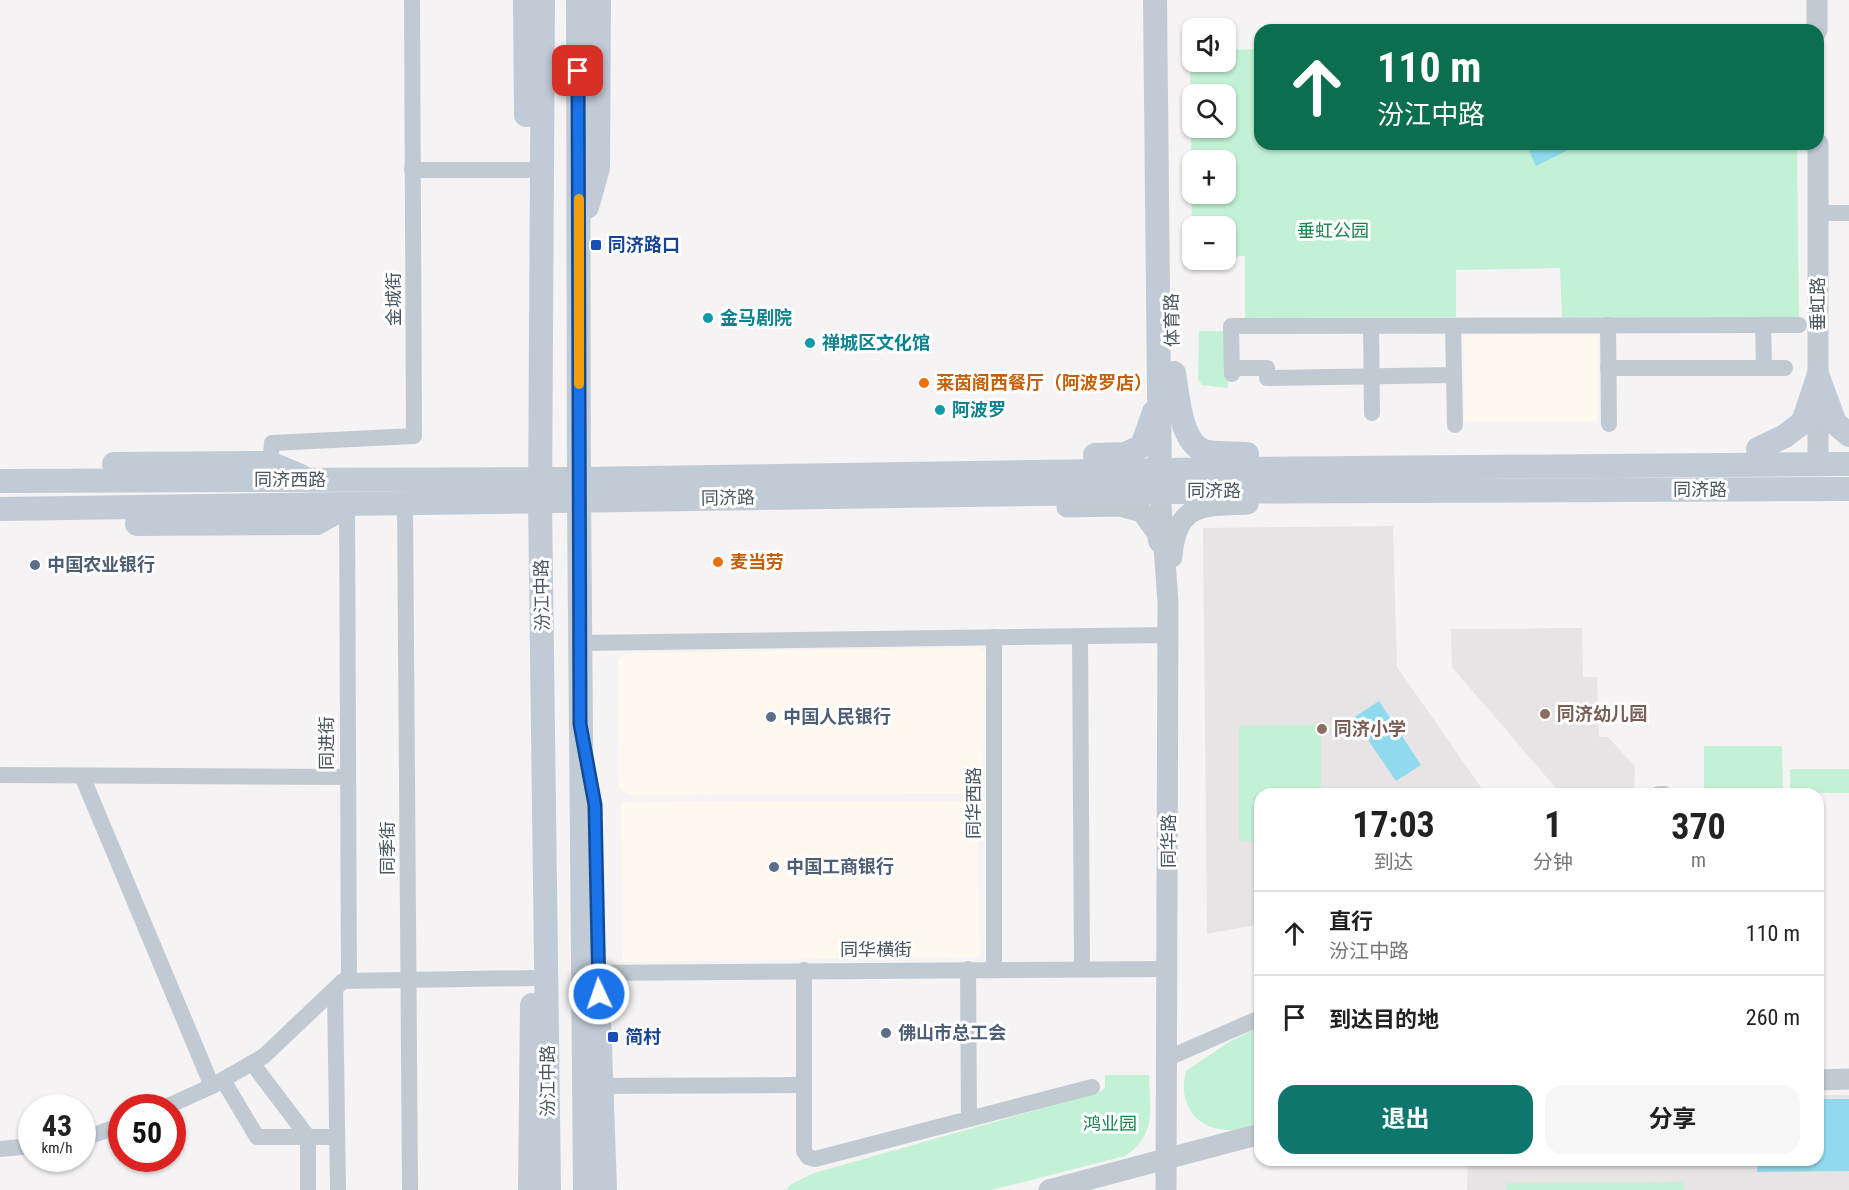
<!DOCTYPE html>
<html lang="zh">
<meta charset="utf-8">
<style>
:root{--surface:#fff;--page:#f6f6f6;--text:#222;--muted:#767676;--line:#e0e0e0;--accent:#0f766e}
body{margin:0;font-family:"Roboto Condensed","Noto Sans SC",sans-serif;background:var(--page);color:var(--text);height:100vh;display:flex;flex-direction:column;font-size:22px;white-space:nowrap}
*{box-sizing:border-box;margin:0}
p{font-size:20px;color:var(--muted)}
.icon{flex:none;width:33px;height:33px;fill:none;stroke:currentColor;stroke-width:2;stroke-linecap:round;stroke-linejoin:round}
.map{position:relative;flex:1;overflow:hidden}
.sheet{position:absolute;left:1254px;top:788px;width:570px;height:378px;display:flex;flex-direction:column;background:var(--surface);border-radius:18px;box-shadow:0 2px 4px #0004}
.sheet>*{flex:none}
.banner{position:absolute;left:1254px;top:24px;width:570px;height:126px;border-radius:18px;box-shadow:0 2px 4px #0004;background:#0b6e4f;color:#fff;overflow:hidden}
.buttons{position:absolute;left:1182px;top:18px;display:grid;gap:12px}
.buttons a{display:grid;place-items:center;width:54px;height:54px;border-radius:12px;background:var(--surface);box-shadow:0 2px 4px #0004;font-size:30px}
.speed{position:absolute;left:18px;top:1094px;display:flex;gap:12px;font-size:30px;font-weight:700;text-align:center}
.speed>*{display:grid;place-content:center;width:78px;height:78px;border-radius:50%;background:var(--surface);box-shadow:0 2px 4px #0004;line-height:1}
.speed small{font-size:15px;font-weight:400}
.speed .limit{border:9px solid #d22;background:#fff;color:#111}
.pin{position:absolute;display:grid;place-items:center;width:51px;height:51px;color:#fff;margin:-26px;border-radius:12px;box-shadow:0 3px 9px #0006}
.me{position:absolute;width:66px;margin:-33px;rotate:357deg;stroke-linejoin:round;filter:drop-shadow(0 0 4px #0008)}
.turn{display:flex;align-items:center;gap:21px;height:126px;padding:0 24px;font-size:27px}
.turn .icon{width:78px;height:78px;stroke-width:2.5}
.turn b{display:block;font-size:42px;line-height:51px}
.eta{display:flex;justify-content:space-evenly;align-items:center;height:102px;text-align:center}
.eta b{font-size:36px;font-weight:700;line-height:42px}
.button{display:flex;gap:12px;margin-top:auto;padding:12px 24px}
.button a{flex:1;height:69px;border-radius:18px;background:var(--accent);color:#fff;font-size:24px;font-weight:700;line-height:69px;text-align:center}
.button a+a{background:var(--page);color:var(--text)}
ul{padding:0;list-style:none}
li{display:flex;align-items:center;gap:18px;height:84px;padding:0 24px;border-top:2px solid var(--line)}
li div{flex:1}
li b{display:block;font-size:22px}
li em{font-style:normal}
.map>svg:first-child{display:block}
</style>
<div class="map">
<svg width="1849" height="1190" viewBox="0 0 1849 1190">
<rect width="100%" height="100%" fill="#f5f3f3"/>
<g fill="#fdf9ef">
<rect x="1464" y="335" width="133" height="86"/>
<path d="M 979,647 L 985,654 L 983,784 L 979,794 L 629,795 L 619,787 L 618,659 L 626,653 Z"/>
<path d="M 977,801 L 980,957 L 622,962 L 621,802 Z"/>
</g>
<g fill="#e6e4e5">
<path d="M 1393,526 L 1397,667 L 1483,790 L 1477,794 L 1260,794 L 1260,924 L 1207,934 L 1203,528 Z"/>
<path d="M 1582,628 L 1583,677 L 1597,677 L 1599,737 L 1608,737 L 1635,766 L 1634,793 L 1560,793 L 1452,667 L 1451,629 Z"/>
<path d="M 1818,1095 L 1849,1095 L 1849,1190 L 1467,1190 L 1468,1160 L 1818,1160 Z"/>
</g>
<g fill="#c3f1d5" fill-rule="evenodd">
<path d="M 1260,49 L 1260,144 L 1797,144 L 1799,317 L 1562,317 L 1560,268 L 1456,270 L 1456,317 L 1245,318 L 1245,256 L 1226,257 L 1226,226 L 1192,226 L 1192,231 L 1190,50 L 1192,50 L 1192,62 L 1226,62 L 1226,50 ZM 1192,94 L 1226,94 L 1226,128 L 1192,128 ZM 1192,160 L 1226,160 L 1226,194 L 1192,194 Z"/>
<path d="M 1199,331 L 1228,331 L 1228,388 L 1202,385 L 1198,379 Z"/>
<path d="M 1321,725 L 1321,793 L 1260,794 L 1260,841 L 1239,841 L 1239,726 Z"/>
<path d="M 1704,746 L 1782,746 L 1783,793 L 1704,793 Z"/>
<rect x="1790" y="769" width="59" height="24"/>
<path d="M 1260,1027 L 1260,1122 C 1251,1125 1241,1130 1232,1130 C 1197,1131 1177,1105 1186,1071 L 1229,1042 Z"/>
<path d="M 1105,1075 L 1149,1075 C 1150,1109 1157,1135 1125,1156 L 991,1190 L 786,1190 L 790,1185 L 811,1174 L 1100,1092 L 1105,1088 Z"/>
<path d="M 1683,1182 L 1684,1190 L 1507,1190 L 1507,1183 Z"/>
</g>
<g fill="#90daee">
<path d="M 1529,144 L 1580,144 L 1536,166 L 1528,149 Z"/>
<path d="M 1379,701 L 1421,765 L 1396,781 L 1353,718 Z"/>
<path d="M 1818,1099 L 1849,1099 L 1849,1171 L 1757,1172 L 1758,1160 L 1818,1160 Z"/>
</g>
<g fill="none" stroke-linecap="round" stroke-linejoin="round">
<g stroke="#c1cad2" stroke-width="16">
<path d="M 412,170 L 527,170"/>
<path d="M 1818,213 L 1849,213"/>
<path d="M 1608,325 L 1609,424"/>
<path d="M 1763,325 L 1764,368"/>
<path d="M 1371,326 L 1372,413"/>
<path d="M 1453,326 L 1455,425"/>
<path d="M 1232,368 L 1267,368 L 1267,378 L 1454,375"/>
<path d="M 1608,368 L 1785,368"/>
<path d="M 1232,374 L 1231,326 L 1799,325"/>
<path d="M 270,463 L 272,443 L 414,436 L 412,0"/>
<path d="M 405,505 L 410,1190"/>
<path d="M 347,506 L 349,980"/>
<path d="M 994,637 L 994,969"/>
<path d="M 1080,637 L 1082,969"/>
<path d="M 580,643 L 1168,635"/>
<path d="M 0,775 L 346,777"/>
<path d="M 82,776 L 212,1086"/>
<path d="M 1659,794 L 1664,794"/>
<path d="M 804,970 L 804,1151 L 808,1157 L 815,1159 L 969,1119 L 968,969"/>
<path d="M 583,973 L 1169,969"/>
<path d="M 335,989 L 338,1190"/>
<path d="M 1168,1058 L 1260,1018"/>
<path d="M 252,1063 L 308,1137 L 337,1137"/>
<path d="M 223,1080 L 257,1137 L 308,1137 L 308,1190"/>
<path d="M 603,1086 L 804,1085"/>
<path d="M 166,1107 L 212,1086 L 264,1056 L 343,981 L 532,978"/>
<path d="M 969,1119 L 1092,1087"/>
<path d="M 82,1139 L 122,1125"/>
<path d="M 0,1149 L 32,1146"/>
</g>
<g stroke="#c1cad2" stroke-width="21">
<path d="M 1817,0 L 1817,30"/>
<path d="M 1818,144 L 1818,464"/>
<path d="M 1160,492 L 1168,602 L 1166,1190"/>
<path d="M 1067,507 L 1120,506 L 1142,512 L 1157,533 L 1159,542"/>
<path d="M 1172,557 C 1176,502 1203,506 1248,504"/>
<path d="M 1818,1080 L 1849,1079"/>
<path d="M 1049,1190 L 1260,1134"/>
</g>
<g stroke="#c1cbd6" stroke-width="24">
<path d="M 525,0 L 526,115"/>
<path d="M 543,0 L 540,502 L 549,1190"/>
<path d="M 578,0 L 579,501 L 585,1190"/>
<path d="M 1155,0 L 1160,487"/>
<path d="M 587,207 L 598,168 L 599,0"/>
<path d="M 1174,373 C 1178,395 1180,447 1208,452 C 1220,454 1234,453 1247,454"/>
<path d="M 1818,377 L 1835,423 L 1849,435"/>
<path d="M 1758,449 L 1785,436 L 1803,422 L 1818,377"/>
<path d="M 1095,455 L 1125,454 L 1142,446 L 1154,412"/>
<path d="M 114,464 L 270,463 L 301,476"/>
<path d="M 0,481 L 579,479 L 1231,469 L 1849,464"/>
<path d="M 0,509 L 1176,492 L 1849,489"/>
<path d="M 137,524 L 317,523 L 347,506"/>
<path d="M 598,989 L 605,1190"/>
<path d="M 530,1190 L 532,1005"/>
</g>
</g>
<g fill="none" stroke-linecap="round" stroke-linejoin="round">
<g stroke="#114b97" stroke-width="15">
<path id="route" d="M 578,71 L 580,724 L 595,805 L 599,994"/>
</g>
<use href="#route" stroke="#1a73e8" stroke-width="10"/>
<path stroke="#f59e0b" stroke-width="10" d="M 579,199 L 579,384"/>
</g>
<g fill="#1a4fb4" stroke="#fff" stroke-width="2">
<rect x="590" y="239" width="12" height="12" rx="3"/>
<rect x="607" y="1031" width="12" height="12" rx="3"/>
</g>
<g fill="#0f9aa8" stroke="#fff" stroke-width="2">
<circle cx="708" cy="318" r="6"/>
<circle cx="810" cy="343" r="6"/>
<circle cx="940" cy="410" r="6"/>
</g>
<g fill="#e8710a" stroke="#fff" stroke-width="2">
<circle cx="924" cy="383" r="6"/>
<circle cx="718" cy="562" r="6"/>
</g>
<g fill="#5c6f8a" stroke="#fff" stroke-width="2">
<circle cx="35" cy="565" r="6"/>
<circle cx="771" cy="717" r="6"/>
<circle cx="774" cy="867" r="6"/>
<circle cx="886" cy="1033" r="6"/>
</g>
<g fill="#8d6e63" stroke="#fff" stroke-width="2">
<circle cx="1545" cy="714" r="6"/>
<circle cx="1322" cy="729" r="6"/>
</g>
<g text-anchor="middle" stroke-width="6" stroke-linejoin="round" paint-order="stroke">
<g font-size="18" fill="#17864f" stroke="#fff">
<text x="1333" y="237">垂虹公园</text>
<text x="1110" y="1130">鸿业园</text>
</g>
<g font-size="18" font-weight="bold" fill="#164399" stroke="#fff" text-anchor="start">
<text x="608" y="251">同济路口</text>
<text x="625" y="1043">简村</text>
</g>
<g font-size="18" fill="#4a5661" stroke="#fff">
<text transform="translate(394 299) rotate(-90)" y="6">金城街</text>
<text transform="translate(1818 304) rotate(-90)" y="6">垂虹路</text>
<text transform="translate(1172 320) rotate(-91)" y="6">体育路</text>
<text x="290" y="486">同济西路</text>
<text x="1700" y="496">同济路</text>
<text x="1214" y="497">同济路</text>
<text transform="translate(728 498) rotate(-1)" y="6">同济路</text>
<text transform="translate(542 595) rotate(-91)" y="6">汾江中路</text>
<text transform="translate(327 743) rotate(-90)" y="6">同进街</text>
<text transform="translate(974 803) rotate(-90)" y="6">同华西路</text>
<text transform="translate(1169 841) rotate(-90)" y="6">同华路</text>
<text transform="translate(388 848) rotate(-90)" y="6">同季街</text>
<text x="876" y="956">同华横街</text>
<text transform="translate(548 1081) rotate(-90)" y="6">汾江中路</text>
</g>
<g font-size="18" font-weight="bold" fill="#0d838f" stroke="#fff" text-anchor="start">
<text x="720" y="324">金马剧院</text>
<text x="822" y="349">禅城区文化馆</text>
<text x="952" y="416">阿波罗</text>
</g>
<g font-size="18" font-weight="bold" fill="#c56008" stroke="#fff" text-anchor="start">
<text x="936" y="389">莱茵阁西餐厅（阿波罗店）</text>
<text x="730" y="568">麦当劳</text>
</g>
<g font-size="18" font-weight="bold" fill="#4e5e75" stroke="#fff" text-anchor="start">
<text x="47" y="571">中国农业银行</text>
<text x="783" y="723">中国人民银行</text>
<text x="786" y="873">中国工商银行</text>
<text x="898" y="1039">佛山市总工会</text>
</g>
<g font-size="18" font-weight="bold" fill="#785e54" stroke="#fff" text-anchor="start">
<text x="1557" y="720">同济幼儿园</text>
<text x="1334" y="735">同济小学</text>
</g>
</g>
</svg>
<div class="buttons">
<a><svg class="icon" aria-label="sound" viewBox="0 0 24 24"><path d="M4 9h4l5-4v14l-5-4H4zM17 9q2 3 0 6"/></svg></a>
<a><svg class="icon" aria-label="search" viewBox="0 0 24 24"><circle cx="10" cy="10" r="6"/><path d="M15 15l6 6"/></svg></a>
<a>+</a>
<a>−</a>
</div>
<div class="speed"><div>43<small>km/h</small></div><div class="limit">50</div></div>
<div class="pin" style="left:578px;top:71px;background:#d93025"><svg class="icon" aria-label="arrive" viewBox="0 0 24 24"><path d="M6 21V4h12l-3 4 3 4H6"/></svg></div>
<svg class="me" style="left:599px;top:994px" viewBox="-20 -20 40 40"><circle r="17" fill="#1a73e8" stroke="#fff" stroke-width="3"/><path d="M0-11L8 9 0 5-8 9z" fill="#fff"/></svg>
<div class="banner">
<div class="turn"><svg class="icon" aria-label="ahead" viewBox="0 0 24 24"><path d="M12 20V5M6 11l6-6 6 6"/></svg><div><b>110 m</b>汾江中路</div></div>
</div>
<section class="sheet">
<div class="eta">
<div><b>17:03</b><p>到达</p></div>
<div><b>1</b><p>分钟</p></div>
<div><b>370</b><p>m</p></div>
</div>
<ul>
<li><svg class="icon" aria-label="ahead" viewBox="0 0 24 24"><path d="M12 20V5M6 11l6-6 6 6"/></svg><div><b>直行</b><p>汾江中路</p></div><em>110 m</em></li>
<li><svg class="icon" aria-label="arrive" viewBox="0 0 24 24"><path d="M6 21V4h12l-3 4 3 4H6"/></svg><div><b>到达目的地</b></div><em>260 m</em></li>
</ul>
<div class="button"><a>退出</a><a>分享</a></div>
</section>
</div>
